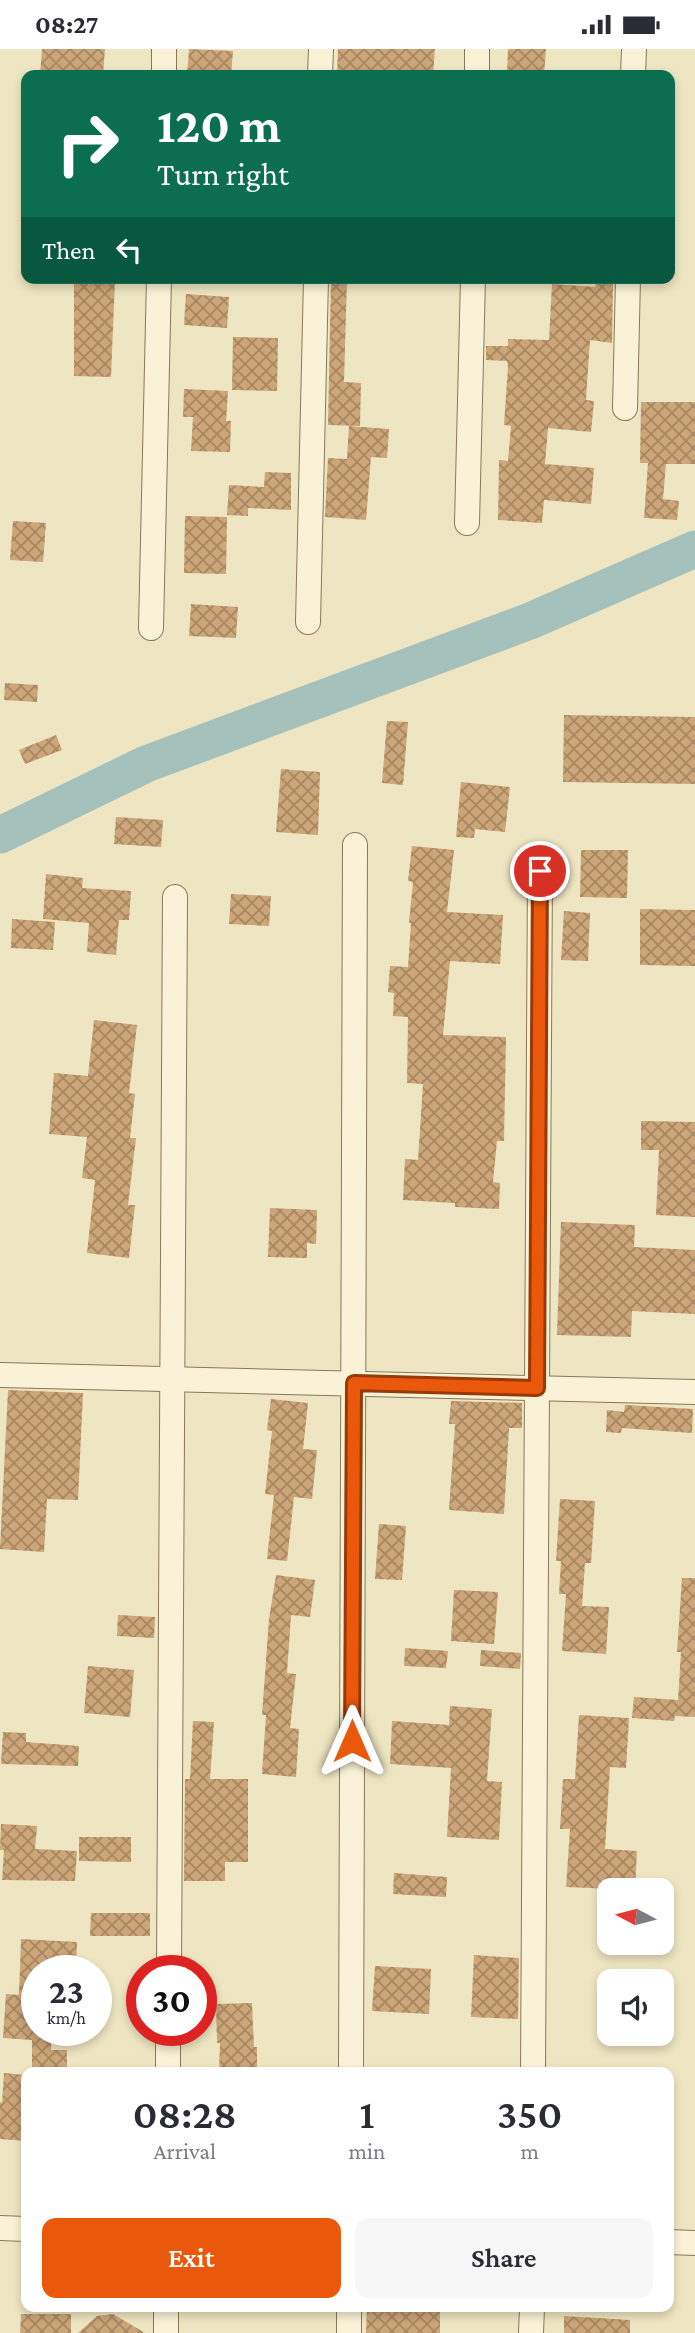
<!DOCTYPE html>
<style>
:root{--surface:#fff;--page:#f7f7f7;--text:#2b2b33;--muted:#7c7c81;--accent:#ea580c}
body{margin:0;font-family:"Crimson Pro",serif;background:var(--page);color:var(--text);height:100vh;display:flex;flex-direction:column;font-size:26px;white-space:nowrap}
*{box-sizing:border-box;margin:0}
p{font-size:23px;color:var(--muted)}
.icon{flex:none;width:38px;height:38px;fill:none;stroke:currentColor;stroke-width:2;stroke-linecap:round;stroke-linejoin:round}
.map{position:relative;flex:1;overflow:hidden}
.side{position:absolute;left:21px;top:2018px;width:653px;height:245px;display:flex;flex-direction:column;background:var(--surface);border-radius:14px;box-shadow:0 4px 10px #0003}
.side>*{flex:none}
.top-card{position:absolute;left:21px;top:21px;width:654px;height:214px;border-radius:14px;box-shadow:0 4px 10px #0003;background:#0b6e4f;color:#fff;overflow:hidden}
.needle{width:46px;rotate:277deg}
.fabs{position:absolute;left:597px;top:1829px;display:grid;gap:14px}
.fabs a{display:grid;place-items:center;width:77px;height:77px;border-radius:14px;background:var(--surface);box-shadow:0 4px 10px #0003;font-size:35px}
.speed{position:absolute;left:21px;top:1906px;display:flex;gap:14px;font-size:35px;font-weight:700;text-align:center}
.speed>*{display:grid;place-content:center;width:91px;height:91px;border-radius:50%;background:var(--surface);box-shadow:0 4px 10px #0003;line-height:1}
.speed small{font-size:18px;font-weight:400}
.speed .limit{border:10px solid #d22;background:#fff;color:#111}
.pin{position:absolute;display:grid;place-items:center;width:60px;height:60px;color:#fff;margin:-30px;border:4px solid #fff;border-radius:50%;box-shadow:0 2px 7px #0007}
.me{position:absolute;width:77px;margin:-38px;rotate:0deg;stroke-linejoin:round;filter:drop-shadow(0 0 5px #0008)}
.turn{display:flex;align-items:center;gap:24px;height:147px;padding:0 21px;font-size:32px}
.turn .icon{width:91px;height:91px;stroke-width:2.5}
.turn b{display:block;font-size:49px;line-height:60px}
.then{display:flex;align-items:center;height:66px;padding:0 21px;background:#0003;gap:14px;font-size:26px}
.eta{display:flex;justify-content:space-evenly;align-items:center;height:119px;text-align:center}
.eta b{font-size:42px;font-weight:600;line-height:49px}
.button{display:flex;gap:14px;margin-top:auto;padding:14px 21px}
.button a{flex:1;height:80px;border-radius:14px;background:var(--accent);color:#fff;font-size:28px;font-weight:600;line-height:80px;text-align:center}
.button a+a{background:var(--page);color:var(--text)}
.status{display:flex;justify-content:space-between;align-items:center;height:49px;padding:0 35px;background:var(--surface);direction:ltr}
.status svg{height:19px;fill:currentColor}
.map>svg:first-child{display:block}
</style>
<div class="status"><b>08:27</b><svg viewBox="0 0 49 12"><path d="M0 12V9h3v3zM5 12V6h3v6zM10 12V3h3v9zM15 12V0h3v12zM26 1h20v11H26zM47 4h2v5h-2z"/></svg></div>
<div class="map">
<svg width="695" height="2284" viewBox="0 0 695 2284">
<defs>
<pattern id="building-cross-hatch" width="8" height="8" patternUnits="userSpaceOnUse" patternTransform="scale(1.75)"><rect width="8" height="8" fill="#cca578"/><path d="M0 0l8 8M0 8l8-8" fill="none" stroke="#a78762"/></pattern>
</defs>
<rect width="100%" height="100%" fill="#eee6c2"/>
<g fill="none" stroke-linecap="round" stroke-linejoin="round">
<path stroke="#a5c1bc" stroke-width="37" d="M 0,786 L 146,715 L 530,572 L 695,500"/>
</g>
<g fill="url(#building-cross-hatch)">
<path d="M 42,0 L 105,0 L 103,25 L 65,22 L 65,26 L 40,26 Z"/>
<path d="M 189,0 L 233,2 L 231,26 L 187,26 Z"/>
<path d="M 338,0 L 435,0 L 433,26 L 337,26 Z"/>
<path d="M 508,0 L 546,0 L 544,26 L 507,26 Z"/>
<path d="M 74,229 L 115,230 L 111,328 L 74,327 Z"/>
<path d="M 331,229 L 347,229 L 344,333 L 361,334 L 360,377 L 328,376 Z"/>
<path d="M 596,234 L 613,235 L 612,294 L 590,291 L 586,351 L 594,352 L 591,383 L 548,379 L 545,415 L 594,419 L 591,455 L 544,451 L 542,474 L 498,471 L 499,411 L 508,412 L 511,377 L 504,376 L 508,318 L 507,312 L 486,311 L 486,297 L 508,297 L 508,290 L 549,291 L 552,235 L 595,238 Z"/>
<path d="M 186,245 L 229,248 L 227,279 L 184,276 Z"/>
<path d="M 233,288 L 278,289 L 277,342 L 232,341 Z"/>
<path d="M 184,340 L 228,342 L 226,372 L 231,372 L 230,403 L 191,402 L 193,368 L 183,368 Z"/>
<path d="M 641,353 L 695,353 L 695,415 L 666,415 L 663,450 L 679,452 L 677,471 L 644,469 L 648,414 L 640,414 Z"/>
<path d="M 349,377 L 389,380 L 387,409 L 371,408 L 366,471 L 325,468 L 328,409 L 347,410 Z"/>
<path d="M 265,423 L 291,424 L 291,461 L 248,459 L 248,467 L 227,466 L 229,436 L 264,438 Z"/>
<path d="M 185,467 L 227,468 L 226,525 L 184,524 Z"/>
<path d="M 13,472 L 46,474 L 43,513 L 10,511 Z"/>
<path d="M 191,555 L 238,558 L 236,589 L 189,587 Z"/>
<path d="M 5,634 L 38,636 L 37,653 L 4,651 Z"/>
<path d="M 564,666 L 695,668 L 695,735 L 563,733 Z"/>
<path d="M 387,672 L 408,673 L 403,736 L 382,734 Z"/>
<path d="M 56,686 L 62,701 L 25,715 L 19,701 Z"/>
<path d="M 281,720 L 320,723 L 318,786 L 276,783 Z"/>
<path d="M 461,733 L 510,738 L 505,783 L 475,780 L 474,789 L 456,788 Z"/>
<path d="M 116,768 L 163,771 L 161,798 L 114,795 Z"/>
<path d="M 412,797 L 454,801 L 447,863 L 503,866 L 500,915 L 450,912 L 443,986 L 506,988 L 504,1092 L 497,1092 L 493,1133 L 500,1134 L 499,1160 L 455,1158 L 455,1154 L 403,1151 L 405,1110 L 418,1111 L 423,1035 L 407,1034 L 408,968 L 393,967 L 394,944 L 388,943 L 390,917 L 408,918 L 411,874 L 409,874 L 413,833 L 408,832 Z"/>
<path d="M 581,801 L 628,801 L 627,849 L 580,848 Z"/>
<path d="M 46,825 L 83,829 L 82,839 L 131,842 L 129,871 L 119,871 L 116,906 L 87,903 L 89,874 L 43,870 Z"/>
<path d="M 231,845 L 271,847 L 269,877 L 229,875 Z"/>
<path d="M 640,860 L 695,861 L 695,917 L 640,916 Z"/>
<path d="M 564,862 L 590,864 L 588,912 L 561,911 Z"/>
<path d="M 12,870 L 55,873 L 53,901 L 11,899 Z"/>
<path d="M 94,971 L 137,976 L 129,1044 L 135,1045 L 130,1089 L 136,1089 L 128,1156 L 135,1156 L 129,1209 L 87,1204 L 95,1131 L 82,1129 L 87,1088 L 49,1085 L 54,1024 L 88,1027 Z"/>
<path d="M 641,1072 L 695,1073 L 695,1168 L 656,1166 L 659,1101 L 641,1101 Z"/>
<path d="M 270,1159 L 317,1161 L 316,1195 L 307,1194 L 307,1209 L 268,1208 Z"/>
<path d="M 561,1173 L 635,1176 L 634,1198 L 695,1201 L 695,1265 L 632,1262 L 631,1288 L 557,1286 Z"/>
<path d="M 8,1341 L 83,1344 L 78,1451 L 47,1450 L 44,1503 L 0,1500 Z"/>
<path d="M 271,1350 L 308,1354 L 303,1400 L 317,1401 L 312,1450 L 294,1448 L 287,1512 L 267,1510 L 274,1446 L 265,1445 L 272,1382 L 267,1381 Z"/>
<path d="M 451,1352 L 522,1354 L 522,1379 L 509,1379 L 504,1465 L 449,1461 L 455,1375 L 449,1375 Z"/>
<path d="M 625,1356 L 693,1360 L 692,1384 L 622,1379 L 621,1384 L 606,1383 L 607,1361 L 624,1363 Z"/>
<path d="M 560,1450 L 595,1452 L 591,1514 L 585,1514 L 582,1557 L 609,1558 L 606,1605 L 562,1602 L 566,1545 L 559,1545 L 561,1512 L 556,1512 Z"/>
<path d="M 379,1475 L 406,1477 L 402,1531 L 375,1530 Z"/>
<path d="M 276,1526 L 315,1531 L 310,1568 L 291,1566 L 287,1624 L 296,1625 L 290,1679 L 299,1680 L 296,1728 L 262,1725 L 266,1666 L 262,1666 L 269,1570 Z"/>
<path d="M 682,1529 L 695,1529 L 695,1668 L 675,1667 L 674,1672 L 632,1669 L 634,1648 L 678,1651 L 681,1603 L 677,1603 Z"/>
<path d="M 454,1541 L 498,1543 L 494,1595 L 451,1592 Z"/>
<path d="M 118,1566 L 155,1568 L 154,1589 L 117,1587 Z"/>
<path d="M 405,1599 L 448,1602 L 446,1619 L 404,1617 Z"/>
<path d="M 481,1601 L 521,1604 L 520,1620 L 480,1617 Z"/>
<path d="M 88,1617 L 134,1621 L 130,1668 L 84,1664 Z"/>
<path d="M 450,1657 L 492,1660 L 487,1732 L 502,1733 L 499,1791 L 447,1788 L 451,1719 L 390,1715 L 392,1672 L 449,1676 Z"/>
<path d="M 579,1666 L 629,1669 L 626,1719 L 610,1718 L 605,1800 L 637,1802 L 635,1841 L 566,1838 L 570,1780 L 560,1780 L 563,1730 L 575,1730 Z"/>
<path d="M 193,1672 L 214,1673 L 210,1730 L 248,1730 L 248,1813 L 225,1813 L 225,1832 L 184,1832 L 185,1730 L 190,1730 Z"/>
<path d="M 3,1683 L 26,1684 L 26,1693 L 79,1697 L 78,1717 L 1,1715 Z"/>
<path d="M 1,1775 L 37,1777 L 35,1800 L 77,1802 L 75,1832 L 2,1831 L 4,1801 L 0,1801 Z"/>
<path d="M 79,1788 L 131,1788 L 131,1813 L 79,1812 Z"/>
<path d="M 394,1824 L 447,1828 L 446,1848 L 393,1845 Z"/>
<path d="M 91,1864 L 150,1864 L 150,1887 L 90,1887 Z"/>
<path d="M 21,1890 L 77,1893 L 76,1922 L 37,1922 L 37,1981 L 52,1981 L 51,2001 L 67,2001 L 67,2023 L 32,2023 L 32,1991 L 3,1989 L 6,1945 L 19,1946 Z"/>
<path d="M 474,1906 L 519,1909 L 518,1970 L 471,1968 Z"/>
<path d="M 375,1917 L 431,1920 L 429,1965 L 372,1962 Z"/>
<path d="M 252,1954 L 254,1998 L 257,1998 L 257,2021 L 219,2021 L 220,1994 L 217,1994 L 216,1955 Z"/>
<path d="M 4,2024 L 26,2026 L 26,2092 L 0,2090 L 0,2053 L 2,2054 Z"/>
<path d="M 367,2258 L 440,2258 L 440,2284 L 366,2284 Z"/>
<path d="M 21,2265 L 71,2265 L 71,2284 L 20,2284 Z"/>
<path d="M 113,2265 L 145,2284 L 78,2284 L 97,2267 Z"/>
<path d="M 564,2267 L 630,2271 L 630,2284 L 564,2284 Z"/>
</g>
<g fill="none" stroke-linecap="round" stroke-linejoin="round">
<g stroke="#887859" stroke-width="26">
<g id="minor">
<path d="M 164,26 L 164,0"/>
<path d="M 320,26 L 321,0"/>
<path d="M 477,26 L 477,0"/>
<path d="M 633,26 L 634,0"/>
<path d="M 625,359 L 628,229"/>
<path d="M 467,474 L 473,229"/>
<path d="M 308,573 L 316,229"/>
<path d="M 151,579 L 159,229"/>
<path d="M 0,1326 L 695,1343"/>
<path d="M 169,1922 L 175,848"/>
<path d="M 168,2023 L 168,1981"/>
<path d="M 351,2023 L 355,796"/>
<path d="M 533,2023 L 540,822"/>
<path d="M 0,2179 L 26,2180"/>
<path d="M 668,2193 L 695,2194"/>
<path d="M 166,2284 L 166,2258"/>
<path d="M 349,2284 L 349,2258"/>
<path d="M 531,2284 L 532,2258"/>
</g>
</g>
<use href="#minor" stroke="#f9f2d6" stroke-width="24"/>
</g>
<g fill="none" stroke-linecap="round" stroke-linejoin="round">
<g stroke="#983908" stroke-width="18">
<path id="route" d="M 352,1692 L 354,1334 L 537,1339 L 540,822"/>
</g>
<use href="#route" stroke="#ea580c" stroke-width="12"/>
</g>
</svg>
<div class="fabs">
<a><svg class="needle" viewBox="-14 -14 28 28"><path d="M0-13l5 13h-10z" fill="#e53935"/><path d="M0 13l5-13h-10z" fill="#7c7c81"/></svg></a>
<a><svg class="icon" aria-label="sound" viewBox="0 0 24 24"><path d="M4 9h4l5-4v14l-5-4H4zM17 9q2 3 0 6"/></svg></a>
</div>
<div class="speed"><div>23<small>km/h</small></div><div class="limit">30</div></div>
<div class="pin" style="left:540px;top:822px;background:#d93025"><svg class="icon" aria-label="arrive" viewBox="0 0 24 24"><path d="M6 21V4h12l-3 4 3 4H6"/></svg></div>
<svg class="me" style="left:352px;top:1692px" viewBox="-20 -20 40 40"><path d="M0-17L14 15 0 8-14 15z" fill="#ea580c" stroke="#fff" stroke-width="4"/></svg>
<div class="top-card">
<div class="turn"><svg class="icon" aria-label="right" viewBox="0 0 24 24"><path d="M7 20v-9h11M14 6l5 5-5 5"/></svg><div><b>120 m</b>Turn right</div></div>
<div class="then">Then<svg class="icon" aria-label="left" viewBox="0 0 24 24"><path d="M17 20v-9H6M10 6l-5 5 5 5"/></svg></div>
</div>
<section class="side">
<div class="eta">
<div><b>08:28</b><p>Arrival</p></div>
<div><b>1</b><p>min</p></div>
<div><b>350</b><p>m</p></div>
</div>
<div class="button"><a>Exit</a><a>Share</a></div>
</section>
</div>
